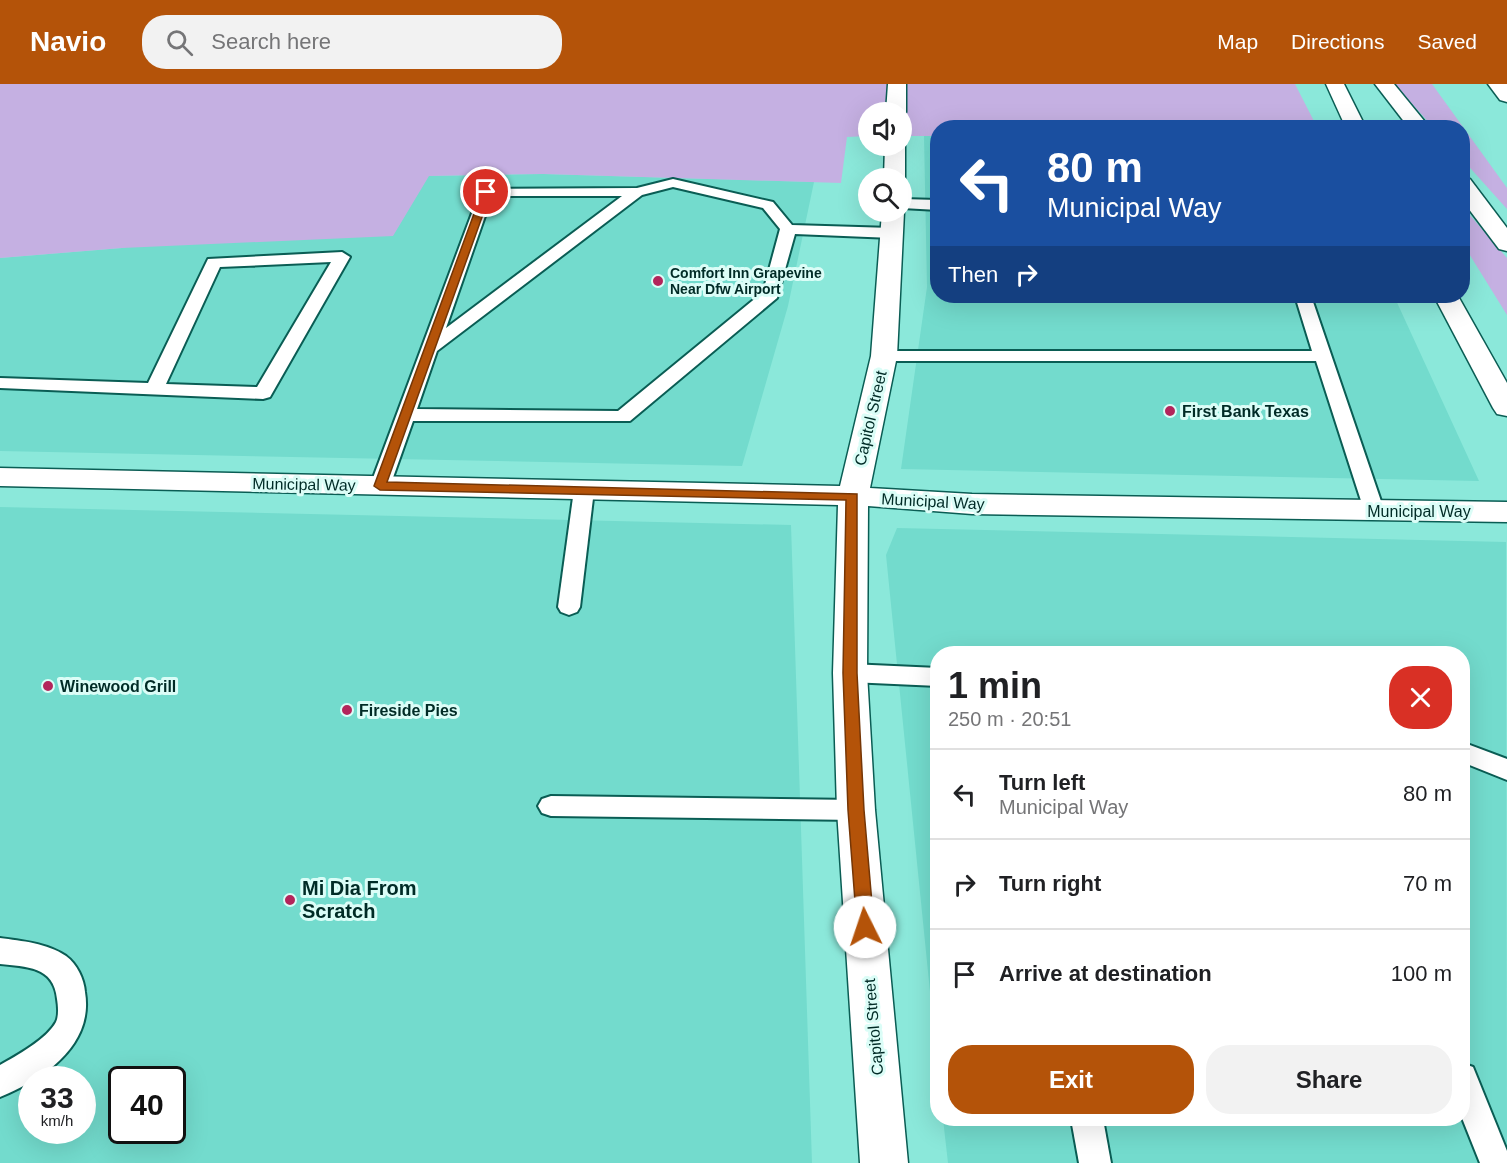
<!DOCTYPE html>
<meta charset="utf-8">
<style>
:root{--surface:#fff;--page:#f2f2f2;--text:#202124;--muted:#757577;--line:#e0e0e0;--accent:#b45309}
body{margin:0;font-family:Helvetica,sans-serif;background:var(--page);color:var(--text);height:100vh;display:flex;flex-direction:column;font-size:22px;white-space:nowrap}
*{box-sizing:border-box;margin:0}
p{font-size:20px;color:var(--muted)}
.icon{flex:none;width:33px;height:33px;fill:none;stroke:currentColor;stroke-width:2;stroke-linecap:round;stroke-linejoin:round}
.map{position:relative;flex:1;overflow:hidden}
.details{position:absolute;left:930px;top:562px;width:540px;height:480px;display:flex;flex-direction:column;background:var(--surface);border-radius:24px;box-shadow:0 6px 24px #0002}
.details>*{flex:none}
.hud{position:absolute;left:930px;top:36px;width:540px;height:183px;border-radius:24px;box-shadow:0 6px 24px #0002;background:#1a4fa0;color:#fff;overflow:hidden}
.fabs{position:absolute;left:858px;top:18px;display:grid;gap:12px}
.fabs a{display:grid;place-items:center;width:54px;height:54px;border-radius:50%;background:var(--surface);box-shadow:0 6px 24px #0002;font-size:30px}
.speed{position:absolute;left:18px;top:982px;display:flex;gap:12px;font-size:30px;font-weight:700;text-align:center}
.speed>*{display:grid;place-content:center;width:78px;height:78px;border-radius:50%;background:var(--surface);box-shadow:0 6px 24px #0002;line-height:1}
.speed small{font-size:15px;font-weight:400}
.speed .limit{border:3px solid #111;border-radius:9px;background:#fff;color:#111}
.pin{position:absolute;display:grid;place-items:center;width:51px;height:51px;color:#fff;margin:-26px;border:3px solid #fff;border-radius:50%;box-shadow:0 2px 6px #0007}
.me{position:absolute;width:66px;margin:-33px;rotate:356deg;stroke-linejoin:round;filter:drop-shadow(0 0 4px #0008)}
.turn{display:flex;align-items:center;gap:21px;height:126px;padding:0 18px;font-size:27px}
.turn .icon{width:78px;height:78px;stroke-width:2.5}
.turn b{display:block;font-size:42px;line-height:51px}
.then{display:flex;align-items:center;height:57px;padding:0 18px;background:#0003;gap:12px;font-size:22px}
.round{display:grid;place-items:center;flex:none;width:63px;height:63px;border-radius:24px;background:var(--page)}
.overview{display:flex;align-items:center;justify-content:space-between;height:102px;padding:0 18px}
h1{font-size:36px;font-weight:800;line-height:45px}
.cta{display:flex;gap:12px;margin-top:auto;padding:12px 18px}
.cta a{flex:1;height:69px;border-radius:24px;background:var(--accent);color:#fff;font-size:24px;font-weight:800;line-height:69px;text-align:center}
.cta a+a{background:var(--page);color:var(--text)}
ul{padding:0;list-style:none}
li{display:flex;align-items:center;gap:18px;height:90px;padding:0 18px;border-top:2px solid var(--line)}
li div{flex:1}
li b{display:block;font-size:22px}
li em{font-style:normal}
header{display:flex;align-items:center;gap:36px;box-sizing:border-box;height:84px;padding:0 30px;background:var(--accent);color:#fff}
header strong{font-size:28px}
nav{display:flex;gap:33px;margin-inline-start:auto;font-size:21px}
.search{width:420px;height:54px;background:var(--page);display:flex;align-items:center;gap:15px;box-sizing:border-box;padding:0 21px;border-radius:24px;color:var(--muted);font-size:22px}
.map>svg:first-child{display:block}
</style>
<header>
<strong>Navio</strong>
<div class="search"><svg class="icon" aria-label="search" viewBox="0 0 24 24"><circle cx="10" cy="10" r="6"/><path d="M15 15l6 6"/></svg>Search here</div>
<nav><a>Map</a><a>Directions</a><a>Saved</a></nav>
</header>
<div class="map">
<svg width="1507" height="1079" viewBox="0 0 1507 1079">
<rect width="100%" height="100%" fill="#8be8da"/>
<g fill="#73dbcd" fill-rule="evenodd">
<path d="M 924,52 L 937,52 L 938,212 L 1394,212 L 1479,397 L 901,385 L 927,203 Z"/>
<path d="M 543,90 L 814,98 L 788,222 L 742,382 L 0,367 L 0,174 L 122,164 L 428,92 Z"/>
<path d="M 0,423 L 791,441 L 812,1079 L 0,1079 ZM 32,996 L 82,996 L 82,1047 L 32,1047 ZM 122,996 L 172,996 L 172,1047 L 122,1047 Z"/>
<path d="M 897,444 L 1506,458 L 1507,1079 L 948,1079 L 943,1035 L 1462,1035 L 1462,570 L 938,570 L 937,977 L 886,471 Z"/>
</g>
<g fill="#c5b0e2">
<path d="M 0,0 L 1295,0 L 1317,43 L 938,44 L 937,52 L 902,52 L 902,28 L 868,28 L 868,52 L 847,53 L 841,99 L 543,90 L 429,92 L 393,152 L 122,164 L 0,174 Z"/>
<path d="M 1394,0 L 1432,0 L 1507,104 L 1507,125 L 1463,76 L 1462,44 L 1433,43 Z"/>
<path d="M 1462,122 L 1507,174 L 1507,231 L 1463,160 Z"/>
</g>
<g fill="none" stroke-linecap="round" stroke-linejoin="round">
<g stroke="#0a5d54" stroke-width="4">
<g id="service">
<path d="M 673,95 L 773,118 L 792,141 L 892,144 L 900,149 L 892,154 L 795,150 L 777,214 L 630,337 L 413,337 L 390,402 L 387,406 L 380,408 L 373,406 L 370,402 L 481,105 L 637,104 ZM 673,103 L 763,124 L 780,145 L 763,208 L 618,327 L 417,325 L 437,267 L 642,111 ZM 492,112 L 622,112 L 446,244 Z"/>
<path d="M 902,115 L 938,116 L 938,126 L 902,124 Z"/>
<path d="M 342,168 L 350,173 L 270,313 L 263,315 L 0,304 L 0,294 L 148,299 L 208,175 ZM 331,178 L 257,303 L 166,300 L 220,183 Z"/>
<path d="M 1295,212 L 1311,212 L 1384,426 L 1381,431 L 1374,433 L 1367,431 L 1364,426 L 1316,277 L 884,277 L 878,276 L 875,272 L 878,268 L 884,267 L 1312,267 Z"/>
<path d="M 584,400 L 591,401 L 594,406 L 580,523 L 577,528 L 569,531 L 561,528 L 558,523 L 574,406 L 577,401 Z"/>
<path d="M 850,580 L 938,584 L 938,602 L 850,598 L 842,595 L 838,589 L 842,583 Z"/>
<path d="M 1462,658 L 1507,675 L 1507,696 L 1462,678 Z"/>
<path d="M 551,712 L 856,716 L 865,719 L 869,726 L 865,733 L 856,736 L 551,732 L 542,729 L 538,722 L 542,715 Z"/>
<path d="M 0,854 C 22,857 47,859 66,872 C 77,880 84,895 85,908 C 94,961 44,995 0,1013 L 0,981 C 16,972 47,955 56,938 C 59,932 58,921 57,915 C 54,882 26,883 0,880 Z"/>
<path d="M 1462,979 L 1473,983 L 1507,1067 L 1507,1079 L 1480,1079 L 1462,1034 Z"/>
<path d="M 1071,1035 L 1103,1035 L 1111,1079 L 1079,1079 Z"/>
</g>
</g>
<g stroke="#0a5d54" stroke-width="3">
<g id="tertiary">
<path d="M 888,0 L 906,0 L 906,28 L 903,32 L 902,28 L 886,28 Z"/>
<path d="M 902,58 L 905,62 L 905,94 L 902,99 L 902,94 L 884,94 L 885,62 L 902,62 Z"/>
<path d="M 902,124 L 904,128 L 897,272 L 870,404 L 972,410 L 1507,418 L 1507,438 L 972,430 L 868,422 L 867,589 L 875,726 L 908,1079 L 860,1079 L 837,726 L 833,589 L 838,421 L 0,402 L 0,384 L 840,402 L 871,272 L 882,128 L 902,128 Z"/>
</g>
</g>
<g stroke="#0a5d54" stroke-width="3">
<g id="secondary">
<path d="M 1326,0 L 1344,0 L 1366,44 L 1346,44 Z"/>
<path d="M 1434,212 L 1458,212 L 1507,299 L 1507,332 L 1497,330 L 1493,324 Z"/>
</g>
</g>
<g stroke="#0a5d54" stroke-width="3">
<g id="motorway">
<path d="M 1375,0 L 1394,0 L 1430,44 L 1409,44 Z"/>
<path d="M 1488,0 L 1507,0 L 1507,18 L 1500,16 Z"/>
<path d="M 1462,94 L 1470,95 L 1507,144 L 1507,167 L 1499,165 L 1462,116 Z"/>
</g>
</g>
<use href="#service" fill="#fff" fill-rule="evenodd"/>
<use href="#tertiary" fill="#fff" fill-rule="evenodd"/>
<use href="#secondary" fill="#fff" fill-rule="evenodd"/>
<use href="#motorway" fill="#fff" fill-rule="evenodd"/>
</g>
<path fill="#b45309" stroke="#753606" stroke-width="1.5" d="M 486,105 L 491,108 L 387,398 L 857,410 L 857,589 L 864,726 L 874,843 L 871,849 L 865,851 L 859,849 L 857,843 L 848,726 L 843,589 L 846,416 L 380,406 L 374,402 L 482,108 Z"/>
<g fill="#b3255b" stroke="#dbfdf7" stroke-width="2">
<circle cx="658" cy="197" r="6"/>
<circle cx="1170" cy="327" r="6"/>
<circle cx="48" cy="602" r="6"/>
<circle cx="347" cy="626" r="6"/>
<circle cx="290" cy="816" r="6"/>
</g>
<g text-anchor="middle" stroke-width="6" stroke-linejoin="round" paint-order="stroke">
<g font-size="14" font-weight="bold" fill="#002b26" stroke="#dbfdf7" text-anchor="start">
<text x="670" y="194">Comfort Inn Grapevine<tspan x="670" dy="16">Near Dfw Airport</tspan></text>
</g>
<g font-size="16" font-weight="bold" fill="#002b26" stroke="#dbfdf7" text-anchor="start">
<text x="1182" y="333">First Bank Texas</text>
<text x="60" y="608">Winewood Grill</text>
<text x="359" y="632">Fireside Pies</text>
</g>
<g font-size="16" fill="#002b26" stroke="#dbfdf7">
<text transform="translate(870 334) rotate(-77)" y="6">Capitol Street</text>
<text transform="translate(304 400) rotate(1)" y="6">Municipal Way</text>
<text transform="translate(933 417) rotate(3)" y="6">Municipal Way</text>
<text x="1419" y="433">Municipal Way</text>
<text transform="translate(873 943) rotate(-95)" y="6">Capitol Street</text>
</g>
<g font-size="20" font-weight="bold" fill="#002b26" stroke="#dbfdf7" text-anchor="start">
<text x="302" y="811">Mi Dia From<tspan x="302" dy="23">Scratch</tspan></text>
</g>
</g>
</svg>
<div class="fabs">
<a><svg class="icon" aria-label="sound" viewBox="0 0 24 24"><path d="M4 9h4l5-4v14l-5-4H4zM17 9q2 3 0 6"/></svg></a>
<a><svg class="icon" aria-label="search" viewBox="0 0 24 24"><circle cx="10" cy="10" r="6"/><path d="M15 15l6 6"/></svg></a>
</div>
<div class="speed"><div>33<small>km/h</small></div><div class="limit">40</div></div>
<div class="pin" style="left:486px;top:108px;background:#d93025"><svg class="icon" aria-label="arrive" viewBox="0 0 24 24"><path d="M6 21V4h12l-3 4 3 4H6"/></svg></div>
<svg class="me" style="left:865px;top:843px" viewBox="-20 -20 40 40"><circle r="19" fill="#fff"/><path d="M0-13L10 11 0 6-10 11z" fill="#b45309"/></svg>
<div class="hud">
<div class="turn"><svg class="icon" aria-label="left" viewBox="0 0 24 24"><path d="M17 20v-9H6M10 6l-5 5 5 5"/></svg><div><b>80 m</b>Municipal Way</div></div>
<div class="then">Then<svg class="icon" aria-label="right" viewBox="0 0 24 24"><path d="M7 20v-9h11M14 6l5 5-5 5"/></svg></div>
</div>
<section class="details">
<div class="overview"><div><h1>1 min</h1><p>250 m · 20:51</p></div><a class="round" style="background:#d93025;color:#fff"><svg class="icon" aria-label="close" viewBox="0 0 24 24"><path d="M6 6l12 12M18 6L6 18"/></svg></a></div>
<ul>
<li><svg class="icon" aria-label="left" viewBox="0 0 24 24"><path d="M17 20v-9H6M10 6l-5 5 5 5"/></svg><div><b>Turn left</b><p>Municipal Way</p></div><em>80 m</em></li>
<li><svg class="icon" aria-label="right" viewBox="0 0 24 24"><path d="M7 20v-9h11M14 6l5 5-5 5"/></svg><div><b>Turn right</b></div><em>70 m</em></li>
<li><svg class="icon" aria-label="arrive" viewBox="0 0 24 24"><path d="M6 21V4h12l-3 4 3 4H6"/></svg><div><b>Arrive at destination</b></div><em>100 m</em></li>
</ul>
<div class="cta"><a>Exit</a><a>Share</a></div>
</section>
</div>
